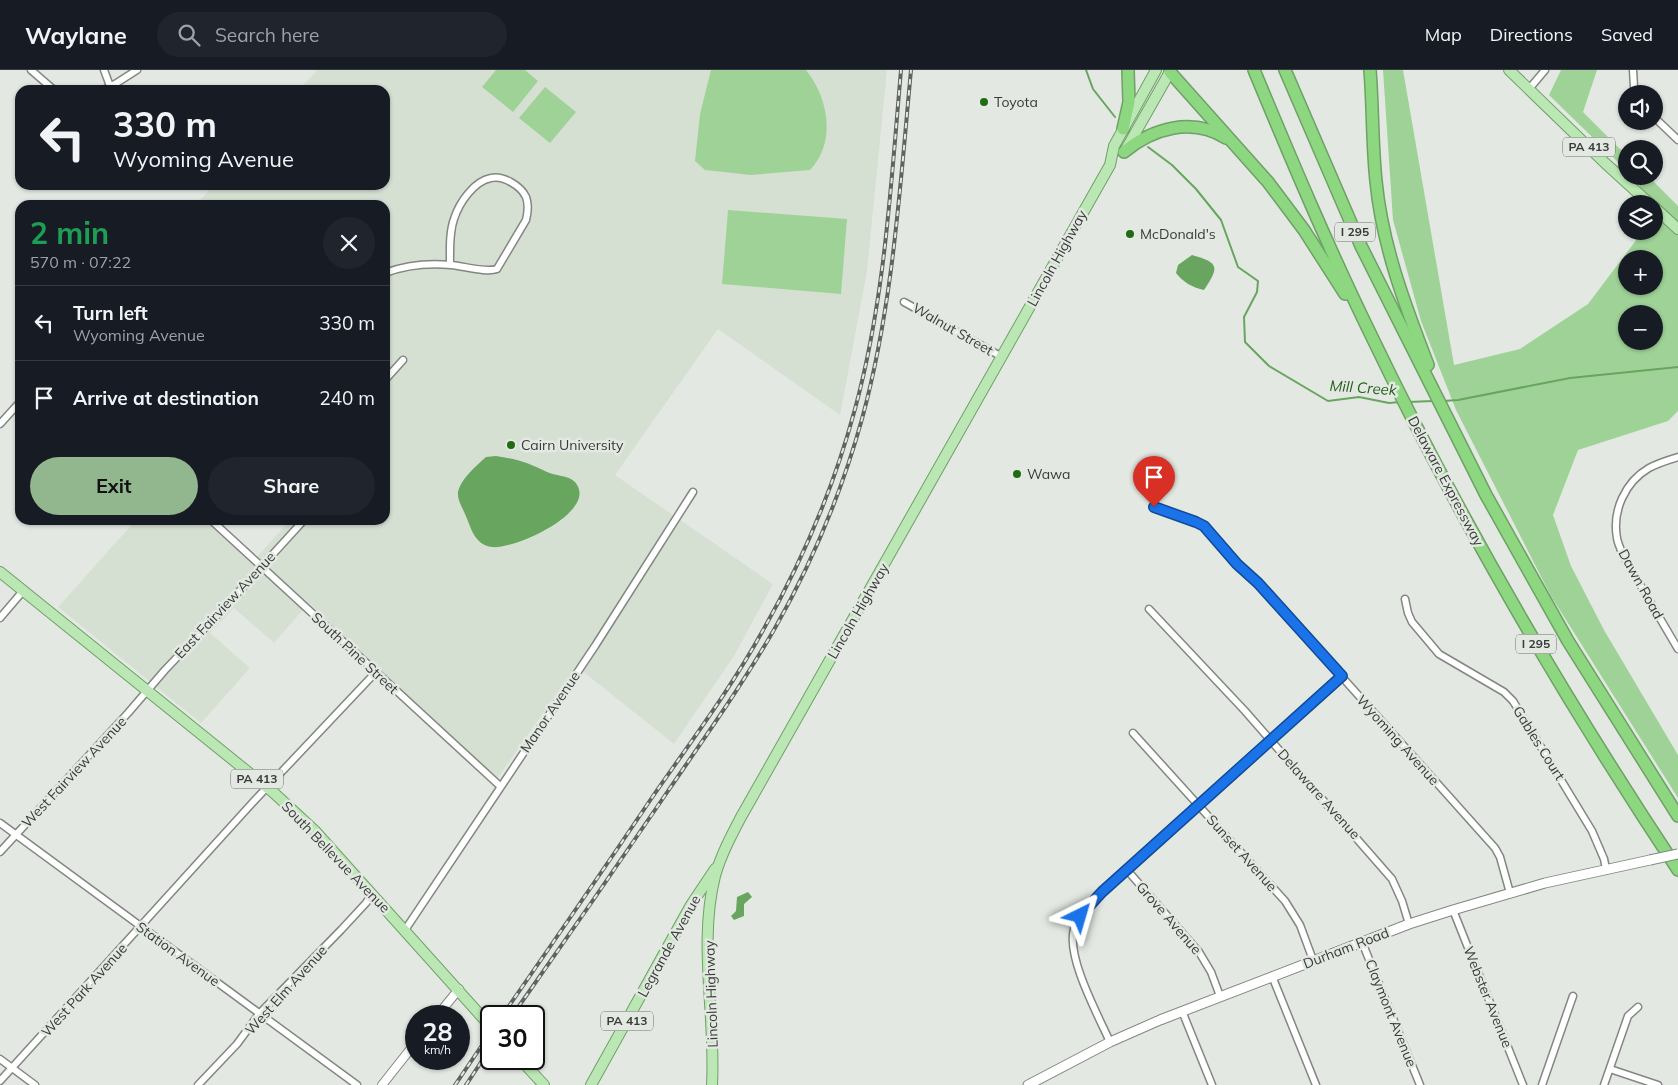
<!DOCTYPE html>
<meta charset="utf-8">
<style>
:root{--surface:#171b24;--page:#20242c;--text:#f1f3f6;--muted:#9ea1a6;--line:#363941;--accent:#92b78e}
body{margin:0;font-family:Mulish,sans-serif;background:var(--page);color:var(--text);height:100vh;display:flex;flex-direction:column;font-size:19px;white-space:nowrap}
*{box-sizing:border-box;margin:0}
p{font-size:16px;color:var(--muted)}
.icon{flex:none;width:28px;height:28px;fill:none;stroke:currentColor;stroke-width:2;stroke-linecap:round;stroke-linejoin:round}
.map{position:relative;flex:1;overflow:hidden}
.side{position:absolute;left:15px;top:130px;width:375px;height:325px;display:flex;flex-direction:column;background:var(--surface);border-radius:15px;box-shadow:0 1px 4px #0004}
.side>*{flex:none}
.top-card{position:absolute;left:15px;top:15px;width:375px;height:105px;border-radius:15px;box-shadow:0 1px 4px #0004;background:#171b24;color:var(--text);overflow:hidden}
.buttons{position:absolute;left:1618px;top:15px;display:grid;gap:10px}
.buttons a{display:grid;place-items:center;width:45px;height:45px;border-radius:50%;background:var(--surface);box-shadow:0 1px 4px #0004;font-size:25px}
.speed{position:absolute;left:405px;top:935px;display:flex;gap:10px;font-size:25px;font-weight:700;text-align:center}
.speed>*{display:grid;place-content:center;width:65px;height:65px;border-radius:50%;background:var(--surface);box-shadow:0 1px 4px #0004;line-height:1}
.speed small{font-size:12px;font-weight:400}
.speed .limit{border:2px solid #111;border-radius:8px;background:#fff;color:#111}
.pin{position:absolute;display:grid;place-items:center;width:42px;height:42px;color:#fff;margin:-51px -21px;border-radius:50% 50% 50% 0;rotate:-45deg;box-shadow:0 0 5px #0007}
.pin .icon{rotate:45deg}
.me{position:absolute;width:55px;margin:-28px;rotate:40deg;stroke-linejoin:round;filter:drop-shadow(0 0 4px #0008)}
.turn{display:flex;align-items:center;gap:18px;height:105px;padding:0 15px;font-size:22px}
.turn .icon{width:65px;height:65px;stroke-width:2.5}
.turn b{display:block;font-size:35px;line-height:42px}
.round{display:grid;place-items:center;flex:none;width:52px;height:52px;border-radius:26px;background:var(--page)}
.overview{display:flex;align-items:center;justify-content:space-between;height:85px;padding:0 15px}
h1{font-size:30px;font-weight:700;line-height:38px;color:#1e9e55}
.primary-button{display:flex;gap:10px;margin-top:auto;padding:10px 15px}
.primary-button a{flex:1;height:58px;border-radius:30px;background:var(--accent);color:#111;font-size:20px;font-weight:700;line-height:58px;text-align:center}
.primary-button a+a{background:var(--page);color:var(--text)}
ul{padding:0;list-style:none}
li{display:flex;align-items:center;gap:15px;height:75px;padding:0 15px;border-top:1px solid var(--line)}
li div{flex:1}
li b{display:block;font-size:19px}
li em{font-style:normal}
header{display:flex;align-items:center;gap:30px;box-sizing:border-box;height:70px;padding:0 25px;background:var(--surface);border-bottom:1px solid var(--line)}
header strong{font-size:24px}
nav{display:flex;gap:28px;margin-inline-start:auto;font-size:18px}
.search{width:350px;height:45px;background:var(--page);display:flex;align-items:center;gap:12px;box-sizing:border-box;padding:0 18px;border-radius:28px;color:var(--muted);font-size:19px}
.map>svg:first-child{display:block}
</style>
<header>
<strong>Waylane</strong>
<div class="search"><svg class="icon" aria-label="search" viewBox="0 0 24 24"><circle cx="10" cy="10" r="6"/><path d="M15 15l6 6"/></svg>Search here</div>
<nav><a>Map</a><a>Directions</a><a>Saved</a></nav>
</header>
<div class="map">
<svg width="1678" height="1015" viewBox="0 0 1678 1015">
<rect width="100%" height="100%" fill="#e3e9e2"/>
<path fill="#d5e0d3" d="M 317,0 L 887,0 L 867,201 L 840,345 L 718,259 L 615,405 L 773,514 L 734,586 L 674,674 L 576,596 L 497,709 L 309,533 L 274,573 L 234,538 L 210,563 L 250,598 L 201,653 L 58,537 L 136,450 L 208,450 L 255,489 L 290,450 L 385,450 L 385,135 L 196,135 L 214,115 L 385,115 L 385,20 L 299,20 Z"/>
<g fill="#9fd297" fill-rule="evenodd">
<path d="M 496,0 L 525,0 L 538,11 L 513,42 L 482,17 Z"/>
<path d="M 711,0 L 806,0 C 828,27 837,72 810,100 L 751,105 L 705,100 L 695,91 L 700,44 Z"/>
<path d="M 1383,0 L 1403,0 L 1454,295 L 1520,279 L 1588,234 L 1643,161 L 1654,161 L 1654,134 L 1646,134 L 1639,113 L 1632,106 L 1648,106 L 1678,136 L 1678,341 L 1668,351 L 1578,380 L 1553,445 L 1571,496 L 1604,560 L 1678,685 L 1678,728 L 1551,526 L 1456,340 L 1421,251 L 1393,150 ZM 1626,189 L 1654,189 L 1654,216 L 1626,216 ZM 1626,244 L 1654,244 L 1654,271 L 1626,271 Z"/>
<path d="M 1561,0 L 1597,0 L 1583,42 L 1626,85 L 1626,100 L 1549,25 Z"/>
<path d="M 545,17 L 576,42 L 550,73 L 519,48 Z"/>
<path d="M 728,140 L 847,149 L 841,224 L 722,214 Z"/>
</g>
<g fill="#68a55f">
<path d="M 1192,185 C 1220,193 1219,197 1204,220 C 1193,218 1183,212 1176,203 L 1178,195 Z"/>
<path d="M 496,386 C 516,389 529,393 547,402 C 555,406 568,405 575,412 C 600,441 514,480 492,477 C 474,475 471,457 465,444 C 462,437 457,429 458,422 C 461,409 476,396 486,387 Z"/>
<path d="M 748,822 L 752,827 L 744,834 L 744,846 L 734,850 L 731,846 L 736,841 L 737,827 Z"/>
</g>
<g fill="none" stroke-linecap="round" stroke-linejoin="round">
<g stroke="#68a55f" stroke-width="2">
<path d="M 1086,0 L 1093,19 L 1115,47"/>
<path d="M 1148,77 L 1172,95 L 1196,119 L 1221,150 L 1238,197 L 1258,211 L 1257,222 L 1244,247 L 1245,272 L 1269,296 L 1328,331 L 1359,327 L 1389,333 L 1400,332"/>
<path d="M 1443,331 L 1458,330 L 1570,308 L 1678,297"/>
<path d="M 1408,332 L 1433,331"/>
</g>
<g stroke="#828781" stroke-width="9">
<g id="minor">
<path d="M 31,0 L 54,20"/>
<path d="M 104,0 L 110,16"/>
<path d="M 1633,0 L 1634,17 L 1636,24"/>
<path d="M 1529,19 L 1545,0"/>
<path d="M 103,20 L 115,14 L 137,0"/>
<path d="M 1654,47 L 1678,70"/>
<path d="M 385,203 C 406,195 429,193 451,195 C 464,196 486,203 497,199 L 526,150 C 528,142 529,135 526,127 C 521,116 503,105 491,108 C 474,111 459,133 454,149 C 449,163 450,180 450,195"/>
<path d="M 904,232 L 1002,287"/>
<path d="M 385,310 L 403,290"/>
<path d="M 0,354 L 20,332"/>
<path d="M 1678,387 C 1668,390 1658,393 1649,398 C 1625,412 1612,441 1617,468 C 1618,475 1622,482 1625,489 L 1678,579"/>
<path d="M 1154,437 L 1196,452 L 1203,456 L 1237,494 L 1258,513 L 1495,778 L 1500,787 L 1510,823"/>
<path d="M 211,450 L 500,716"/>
<path d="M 1405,529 L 1408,543 L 1412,552 L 1439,584 L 1504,622 L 1513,631 L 1592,761 L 1604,789 L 1606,799"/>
<path d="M 1149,539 L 1245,641 L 1392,809 L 1402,831 L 1409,854"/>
<path d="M 0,548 L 23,521"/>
<path d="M 1133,663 L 1285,831 L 1300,855 L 1313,890"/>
<path d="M 0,753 L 357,1015"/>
<path d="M 0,782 L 128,643 L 165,600 L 223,539 L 304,450"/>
<path d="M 1127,800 L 1199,882 L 1211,902 L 1220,926"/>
<path d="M 1453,840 L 1523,1015"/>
<path d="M 405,860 L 595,576 L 693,422"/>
<path d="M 1362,872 L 1420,1015"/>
<path d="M 1272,906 L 1316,1015"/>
<path d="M 1182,941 L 1212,1015"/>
<path d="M 1110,972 C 1098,945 1066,887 1074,859 C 1079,844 1091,832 1102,822 L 1342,606"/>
<path d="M 0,989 L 35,1015"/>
<path d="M 1610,999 L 1658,1015"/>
<path d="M 0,1011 L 255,730 L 376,602"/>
<path d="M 198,1015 L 237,974 L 259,944 L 341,860 L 366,833 L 372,824"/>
<path d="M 1542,1015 L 1573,926"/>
<path d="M 1604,1015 L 1628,946 L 1638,937"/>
</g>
</g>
<g stroke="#828781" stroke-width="10">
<g id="tertiary">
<path d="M 437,946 L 459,919"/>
<path d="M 382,1015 L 416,972"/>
</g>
</g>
<g stroke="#828781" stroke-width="11">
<path id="secondary" d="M 1028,1015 L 1110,972 L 1160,950 L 1409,854 L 1453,840 L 1545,813 L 1650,790"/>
</g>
<g stroke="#6fa067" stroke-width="12">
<g id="primary">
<path d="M 1509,0 L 1605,93 L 1650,134"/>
<path d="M 1125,81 L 1171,0"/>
<path d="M 1654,137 L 1678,159"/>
<path d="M 0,502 L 274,723 L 316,762 L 491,957"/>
<path d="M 520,989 L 544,1015"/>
<path d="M 591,1015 L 691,835 L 715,799"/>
<path d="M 712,1015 C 716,946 698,874 715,806 C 721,785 731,766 741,747 L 1110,95 L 1114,76 L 1156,0"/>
</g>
</g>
<g stroke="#6fa067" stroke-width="14">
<g id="motorway">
<path d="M 1254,0 C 1291,89 1328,177 1370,263 C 1459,449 1564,628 1678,800"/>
<path d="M 1285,0 L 1361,176 L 1486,425 L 1568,571 L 1678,746"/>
<path d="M 1370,0 C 1373,37 1372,74 1376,111 C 1382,175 1405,235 1428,295"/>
<path d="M 1170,2 L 1268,112 L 1304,160 L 1345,224"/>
<path d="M 1123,59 L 1129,32 L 1128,0"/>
<path d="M 1124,82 C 1153,58 1192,47 1226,68"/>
</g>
</g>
<use href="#minor" stroke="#fff" stroke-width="6"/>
<use href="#tertiary" stroke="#fff" stroke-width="8"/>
<use href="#secondary" stroke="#fff" stroke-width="9"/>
<use href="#primary" stroke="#bae7b3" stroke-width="10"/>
<use href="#motorway" stroke="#8cd780" stroke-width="11"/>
<g stroke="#606460" stroke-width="4">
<g id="rail">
<path d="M 502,946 C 552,874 602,802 651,729 C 689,674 730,620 762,562 C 802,492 834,417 855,339 C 885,229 891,113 901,0"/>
<path d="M 512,946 C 565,871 617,796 668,721 C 705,667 743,614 775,558 C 812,493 842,421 862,349 C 893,235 900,117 911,0"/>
<path d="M 455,1015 L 491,962"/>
<path d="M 466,1015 L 491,977"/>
</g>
</g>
<use href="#rail" stroke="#e3e9e2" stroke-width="2" stroke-dasharray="5.5" stroke-linecap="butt"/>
<g stroke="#828781" stroke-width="11" stroke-linecap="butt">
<path id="secondary-bridge" d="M 1650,790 L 1678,784"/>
</g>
<use href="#secondary-bridge" stroke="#fff" stroke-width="9"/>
</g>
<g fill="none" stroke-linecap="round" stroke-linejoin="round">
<g stroke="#114b97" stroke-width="12">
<path id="route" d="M 1080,846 L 1102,822 L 1342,606 L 1258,513 L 1237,494 L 1204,456 L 1196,452 L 1154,437"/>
</g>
<use href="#route" stroke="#1a73e8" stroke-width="9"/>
</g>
<g fill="#1f6d10" stroke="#e3e9e2" stroke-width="2">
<circle cx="984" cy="32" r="5"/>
<circle cx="1130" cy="164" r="5"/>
<circle cx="511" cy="375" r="5"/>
<circle cx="1017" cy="404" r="5"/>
</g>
<g text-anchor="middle" stroke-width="5" stroke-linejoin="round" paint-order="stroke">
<g fill="#e3e9e2" stroke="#6b6f6b" stroke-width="1">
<rect x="1563" y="67.5" width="52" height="19" rx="4"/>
<rect x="1335" y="152.5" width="40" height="19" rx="4"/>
<rect x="1516" y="564.5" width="40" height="19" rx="4"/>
<rect x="231" y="699.5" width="52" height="19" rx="4"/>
<rect x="601" y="941.5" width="52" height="19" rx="4"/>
</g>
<g font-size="12" font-weight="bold" fill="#383b38">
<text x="1589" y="81">PA 413</text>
<text x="1355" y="166">I 295</text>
<text x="1536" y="578">I 295</text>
<text x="257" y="713">PA 413</text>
<text x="627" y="955">PA 413</text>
</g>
<g font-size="14" fill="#383b38" stroke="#e3e9e2" text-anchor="start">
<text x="994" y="37">Toyota</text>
<text x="1140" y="169">McDonald's</text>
<text x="521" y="380">Cairn University</text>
<text x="1027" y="409">Wawa</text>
</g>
<g font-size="14" fill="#383b38" stroke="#e3e9e2">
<text transform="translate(1057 188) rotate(-61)" y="5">Lincoln Highway</text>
<text transform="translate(953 259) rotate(30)" y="5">Walnut Street</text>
<text transform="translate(1446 411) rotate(62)" y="5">Delaware Expressway</text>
<text transform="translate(1641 514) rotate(61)" y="5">Dawn Road</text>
<text transform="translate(225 535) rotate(-47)" y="5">East Fairview Avenue</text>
<text transform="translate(858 541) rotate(-60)" y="5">Lincoln Highway</text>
<text transform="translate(355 583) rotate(43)" y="5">South Pine Street</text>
<text transform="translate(550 642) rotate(-56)" y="5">Manor Avenue</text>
<text transform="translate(1398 670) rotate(48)" y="5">Wyoming Avenue</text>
<text transform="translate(1539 673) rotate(58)" y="5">Gables Court</text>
<text transform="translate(74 702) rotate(-47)" y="5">West Fairview Avenue</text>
<text transform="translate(1319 724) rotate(48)" y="5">Delaware Avenue</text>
<text transform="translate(1242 783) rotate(48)" y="5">Sunset Avenue</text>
<text transform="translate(336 787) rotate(46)" y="5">South Bellevue Avenue</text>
<text transform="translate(1169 848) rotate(49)" y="5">Grove Avenue</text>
<text transform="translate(669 876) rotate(-61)" y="5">Legrande Avenue</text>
<text transform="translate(1346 878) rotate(-21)" y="5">Durham Road</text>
<text transform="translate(178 884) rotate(36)" y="5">Station Avenue</text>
<text transform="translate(84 920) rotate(-48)" y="5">West Park Avenue</text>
<text transform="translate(286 920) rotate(-48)" y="5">West Elm Avenue</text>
<text transform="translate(711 924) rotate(-92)" y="5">Lincoln Highway</text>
<text transform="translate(1488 927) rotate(68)" y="5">Webster Avenue</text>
<text transform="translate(1391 943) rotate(68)" y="5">Claymont Avenue</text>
</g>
<g font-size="15" font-style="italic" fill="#235e19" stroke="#e3e9e2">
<text transform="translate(1363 318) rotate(4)" y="5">Mill Creek</text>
</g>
</g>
</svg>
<div class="buttons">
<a><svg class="icon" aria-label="sound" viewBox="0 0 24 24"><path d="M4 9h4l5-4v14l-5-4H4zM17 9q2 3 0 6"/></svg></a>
<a><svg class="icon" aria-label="search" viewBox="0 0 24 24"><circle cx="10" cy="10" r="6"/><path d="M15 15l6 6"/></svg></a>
<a><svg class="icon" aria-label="layers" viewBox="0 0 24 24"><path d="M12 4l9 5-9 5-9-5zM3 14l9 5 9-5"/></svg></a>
<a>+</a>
<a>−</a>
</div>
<div class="speed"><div>28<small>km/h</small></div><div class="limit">30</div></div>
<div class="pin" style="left:1154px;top:437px;background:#d93025"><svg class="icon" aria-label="arrive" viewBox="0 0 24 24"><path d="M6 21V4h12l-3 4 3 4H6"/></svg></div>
<svg class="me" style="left:1080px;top:846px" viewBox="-20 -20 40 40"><path d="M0-17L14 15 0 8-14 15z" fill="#1a73e8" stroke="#fff" stroke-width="4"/></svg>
<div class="top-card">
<div class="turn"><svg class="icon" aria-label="left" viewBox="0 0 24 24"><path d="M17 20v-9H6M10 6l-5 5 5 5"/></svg><div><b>330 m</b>Wyoming Avenue</div></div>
</div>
<section class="side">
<div class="overview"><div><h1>2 min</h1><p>570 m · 07:22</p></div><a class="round"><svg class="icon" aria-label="close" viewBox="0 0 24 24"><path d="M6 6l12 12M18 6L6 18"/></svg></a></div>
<ul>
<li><svg class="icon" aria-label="left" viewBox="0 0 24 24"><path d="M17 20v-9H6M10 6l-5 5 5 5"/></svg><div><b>Turn left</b><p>Wyoming Avenue</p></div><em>330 m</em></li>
<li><svg class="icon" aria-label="arrive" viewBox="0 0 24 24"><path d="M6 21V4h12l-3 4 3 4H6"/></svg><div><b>Arrive at destination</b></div><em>240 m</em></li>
</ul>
<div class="primary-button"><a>Exit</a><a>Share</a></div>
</section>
</div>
